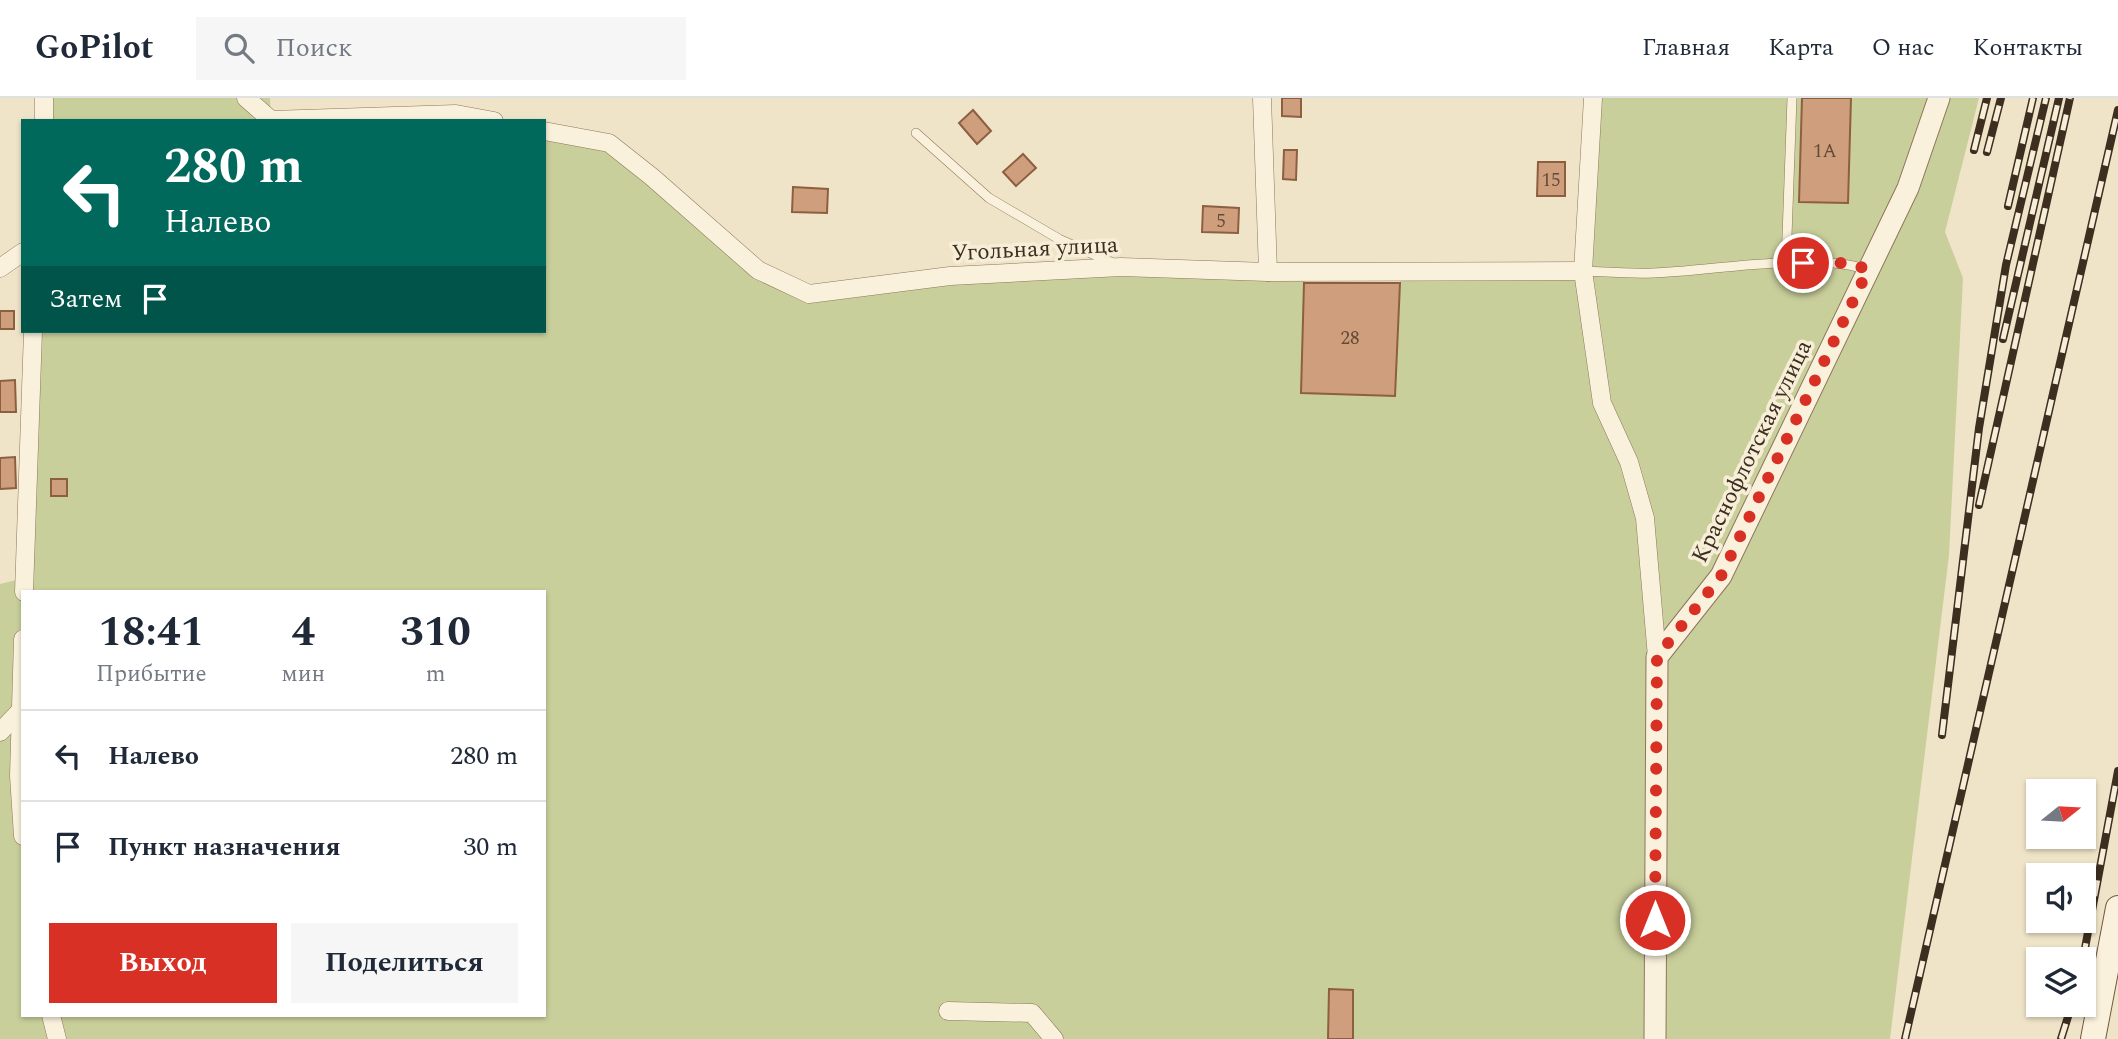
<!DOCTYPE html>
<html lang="ru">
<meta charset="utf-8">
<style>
:root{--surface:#fff;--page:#f6f6f7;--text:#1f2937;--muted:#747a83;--line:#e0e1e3;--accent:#d93025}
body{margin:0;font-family:Spectral,serif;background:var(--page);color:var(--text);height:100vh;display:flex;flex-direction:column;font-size:26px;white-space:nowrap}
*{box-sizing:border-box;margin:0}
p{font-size:23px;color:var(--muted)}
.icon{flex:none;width:38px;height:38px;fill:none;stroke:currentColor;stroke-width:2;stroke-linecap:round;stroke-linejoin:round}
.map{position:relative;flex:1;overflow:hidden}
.details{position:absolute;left:21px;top:492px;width:525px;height:427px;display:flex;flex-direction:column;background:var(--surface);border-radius:0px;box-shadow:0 2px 5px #0004}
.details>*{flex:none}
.hud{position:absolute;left:21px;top:21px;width:525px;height:214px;border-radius:0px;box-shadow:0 2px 5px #0004;background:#00695c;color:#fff;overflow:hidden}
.needle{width:46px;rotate:72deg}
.controls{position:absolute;left:2026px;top:681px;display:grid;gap:14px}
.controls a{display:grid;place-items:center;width:70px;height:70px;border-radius:0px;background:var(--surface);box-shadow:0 2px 5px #0004;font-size:35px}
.pin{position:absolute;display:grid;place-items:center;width:60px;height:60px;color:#fff;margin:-30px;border:4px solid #fff;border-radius:50%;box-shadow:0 2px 7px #0007}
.me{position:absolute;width:77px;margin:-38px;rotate:0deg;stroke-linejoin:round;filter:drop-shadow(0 0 5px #0008)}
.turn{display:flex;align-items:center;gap:24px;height:147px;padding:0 28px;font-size:32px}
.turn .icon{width:91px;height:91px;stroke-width:2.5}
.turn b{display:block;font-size:49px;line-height:60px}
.then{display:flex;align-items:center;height:66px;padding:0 28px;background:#0003;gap:14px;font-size:26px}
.eta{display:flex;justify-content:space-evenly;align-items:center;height:119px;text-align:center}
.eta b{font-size:42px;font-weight:700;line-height:49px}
.action{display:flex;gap:14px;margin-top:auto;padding:14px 28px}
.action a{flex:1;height:80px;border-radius:0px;background:var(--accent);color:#fff;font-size:28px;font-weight:700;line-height:80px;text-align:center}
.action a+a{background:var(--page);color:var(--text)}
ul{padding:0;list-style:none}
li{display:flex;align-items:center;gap:21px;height:91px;padding:0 28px;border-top:2px solid var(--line)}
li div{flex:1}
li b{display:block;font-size:26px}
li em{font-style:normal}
header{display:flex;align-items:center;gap:42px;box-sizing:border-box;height:98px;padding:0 35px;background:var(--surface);border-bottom:2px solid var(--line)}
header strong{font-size:33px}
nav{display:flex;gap:38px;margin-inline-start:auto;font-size:24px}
.search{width:490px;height:63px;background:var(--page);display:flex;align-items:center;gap:18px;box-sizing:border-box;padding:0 24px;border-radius:0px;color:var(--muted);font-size:26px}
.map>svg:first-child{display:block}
</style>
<header>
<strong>GoPilot</strong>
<div class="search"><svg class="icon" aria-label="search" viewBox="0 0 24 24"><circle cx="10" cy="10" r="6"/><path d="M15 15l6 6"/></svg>Поиск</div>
<nav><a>Главная</a><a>Карта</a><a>О нас</a><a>Контакты</a></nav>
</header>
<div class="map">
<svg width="2118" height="941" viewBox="0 0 2118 941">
<rect width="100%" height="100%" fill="#f0e4c8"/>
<g fill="#c9cf9b" fill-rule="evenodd">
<path d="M 44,0 L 270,0 L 271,21 L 494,23 L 44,23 Z"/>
<path d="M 1593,0 L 1979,0 L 1945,134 L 1963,180 L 1949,457 L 1890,941 L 0,941 L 0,486 L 24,480 L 33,233 L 544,233 L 544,33 L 609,45 L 758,172 L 809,196 L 950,178 L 1305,174 L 1301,295 L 1395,298 L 1401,174 L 1583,173 ZM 23,494 L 544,494 L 544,917 L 23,917 Z"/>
</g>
<g fill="#cf9f7d" stroke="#8d5f41" stroke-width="2">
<path d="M 1282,0 L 1301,0 L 1301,19 L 1282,18 Z"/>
<path d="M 1802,0 L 1851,0 L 1848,105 L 1799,104 Z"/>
<path d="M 973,12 L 991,33 L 977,46 L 959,25 Z"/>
<path d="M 1284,52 L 1297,52 L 1296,82 L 1283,81 Z"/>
<path d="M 1023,56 L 1036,70 L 1016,88 L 1003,74 Z"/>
<path d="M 1538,64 L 1565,64 L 1565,98 L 1537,98 Z"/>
<path d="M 793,89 L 828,91 L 827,115 L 792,114 Z"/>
<path d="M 1203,108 L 1239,110 L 1238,135 L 1202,134 Z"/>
<path d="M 1304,185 L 1400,185 L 1395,298 L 1301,295 Z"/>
<rect x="0" y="213" width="14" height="18"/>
<path d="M 15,282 L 16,314 L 0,314 L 0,283 Z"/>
<path d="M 15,359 L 16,390 L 0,391 L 0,360 Z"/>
<rect x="51" y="381" width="16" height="17"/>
<path d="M 1329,891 L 1353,892 L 1353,941 L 1328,941 Z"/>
</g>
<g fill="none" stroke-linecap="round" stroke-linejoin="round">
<g stroke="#8d765c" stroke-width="10">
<g id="service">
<path d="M 916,35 L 989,100 L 1059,141 L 1113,165"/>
<path d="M 1786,166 L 1792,0"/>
<path d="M 1583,173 C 1606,174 1630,176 1653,175 C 1712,173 1817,153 1868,172"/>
</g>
</g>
<g stroke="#8d765c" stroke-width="19">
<g id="minor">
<path d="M 246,0 L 271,22 L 456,16 L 494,23"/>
<path d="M 1262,0 L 1268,174"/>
<path d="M 1593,0 L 1583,173 L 1602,305 L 1629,364 L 1645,420 L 1657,559"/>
<path d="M 44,23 L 44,0"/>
<path d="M 544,33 L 609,45 L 652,79 L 758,172 L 809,196 L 950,178 L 1121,169 L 1268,174 L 1583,173"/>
<path d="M 0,170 L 23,154"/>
<path d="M 24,494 L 33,233"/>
<path d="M 23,541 L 19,678 L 23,738"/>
<path d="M 0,634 L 21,612"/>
<path d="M 948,913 L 1032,915 L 1054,941"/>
<path d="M 51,917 L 57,941"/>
</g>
</g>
<g stroke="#8d765c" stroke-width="23">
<path id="tertiary" d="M 1655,941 L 1657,559 L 1721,478 L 1908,90 L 1939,0"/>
</g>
<g stroke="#6f573f" stroke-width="26">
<path id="secondary" d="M 2093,941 L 2118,810"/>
</g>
<use href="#service" stroke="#faf1dc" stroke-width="9"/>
<use href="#minor" stroke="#faf1dc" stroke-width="18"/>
<use href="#tertiary" stroke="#faf1dc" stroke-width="21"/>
<use href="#secondary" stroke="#faf1dc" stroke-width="24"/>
<g stroke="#3d2e20" stroke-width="8">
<g id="rail">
<path d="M 1974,52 L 1987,0"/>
<path d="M 1987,54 L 2001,0"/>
<path d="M 2008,108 L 2033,0"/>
<path d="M 2003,241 L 2059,0"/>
<path d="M 1979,407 L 2070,0"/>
<path d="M 1942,637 L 1979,330 L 2006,167 L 2046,0"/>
<path d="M 2083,861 L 2118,673"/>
<path d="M 1905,941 L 2118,12"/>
<path d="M 2061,941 L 2072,906"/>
</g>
</g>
<use href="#rail" stroke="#f7eed8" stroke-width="5" stroke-dasharray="16" stroke-linecap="butt"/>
</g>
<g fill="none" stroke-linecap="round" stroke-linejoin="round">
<path stroke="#d93025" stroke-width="12" stroke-dasharray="0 21.6" d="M 1655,822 L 1657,559 L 1721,478 L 1868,172 L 1851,165 L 1803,165"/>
</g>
<g text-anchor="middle" stroke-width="7" stroke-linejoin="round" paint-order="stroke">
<g font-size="19" fill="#624a37">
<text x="1825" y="59">1А</text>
<text x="1551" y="88">15</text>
<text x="1221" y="129">5</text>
<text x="1350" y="246">28</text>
</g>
<g font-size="23" fill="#3d2e20" stroke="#f7eed8">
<text transform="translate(1035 150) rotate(-3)" y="8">Угольная улица</text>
<text transform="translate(1751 353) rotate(-64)" y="8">Краснофлотская улица</text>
</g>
</g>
</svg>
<div class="controls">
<a><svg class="needle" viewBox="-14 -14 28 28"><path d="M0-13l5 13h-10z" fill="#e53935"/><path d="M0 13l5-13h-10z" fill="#747a83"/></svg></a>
<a><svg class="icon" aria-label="sound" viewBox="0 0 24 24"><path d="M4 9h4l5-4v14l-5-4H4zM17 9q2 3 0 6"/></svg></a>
<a><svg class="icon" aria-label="layers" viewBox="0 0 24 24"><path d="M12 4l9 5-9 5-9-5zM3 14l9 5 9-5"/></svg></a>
</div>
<div class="pin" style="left:1803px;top:165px;background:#d93025"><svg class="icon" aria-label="arrive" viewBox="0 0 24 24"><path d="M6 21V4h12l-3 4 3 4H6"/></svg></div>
<svg class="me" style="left:1655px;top:822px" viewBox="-20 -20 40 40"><circle r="17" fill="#d93025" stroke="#fff" stroke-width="3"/><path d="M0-11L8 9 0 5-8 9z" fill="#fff"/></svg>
<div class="hud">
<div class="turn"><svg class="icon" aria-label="left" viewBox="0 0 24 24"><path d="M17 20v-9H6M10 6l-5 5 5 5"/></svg><div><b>280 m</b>Налево</div></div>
<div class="then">Затем<svg class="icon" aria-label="arrive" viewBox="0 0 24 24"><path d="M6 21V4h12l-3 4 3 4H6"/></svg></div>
</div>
<section class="details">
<div class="eta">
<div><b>18:41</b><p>Прибытие</p></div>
<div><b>4</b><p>мин</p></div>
<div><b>310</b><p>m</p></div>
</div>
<ul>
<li><svg class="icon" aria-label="left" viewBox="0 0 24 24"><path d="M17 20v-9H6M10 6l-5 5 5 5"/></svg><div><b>Налево</b></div><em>280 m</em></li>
<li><svg class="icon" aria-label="arrive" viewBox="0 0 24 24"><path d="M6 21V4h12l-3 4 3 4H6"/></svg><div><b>Пункт назначения</b></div><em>30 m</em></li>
</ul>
<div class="action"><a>Выход</a><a>Поделиться</a></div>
</section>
</div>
